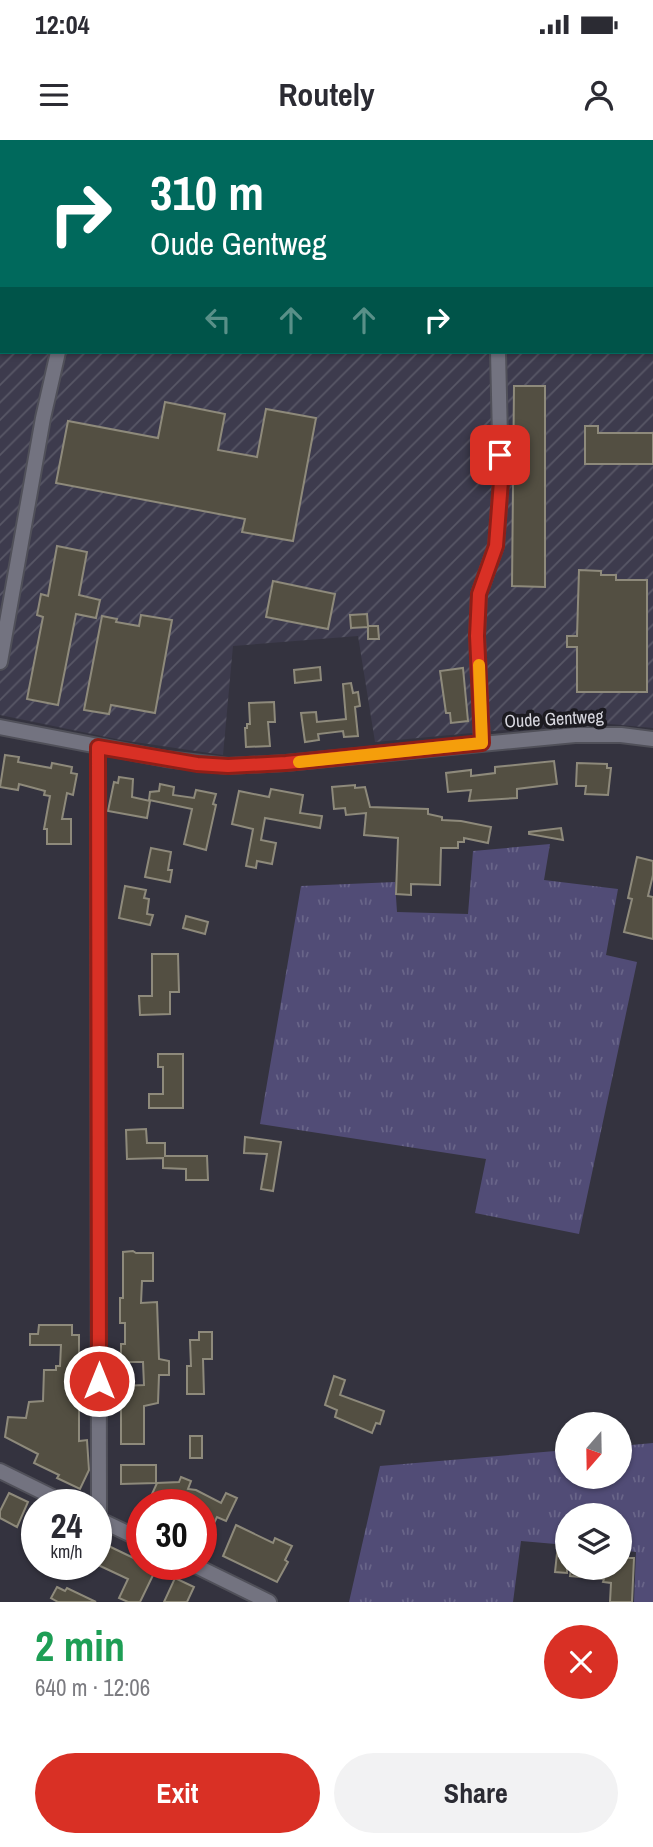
<!DOCTYPE html>
<meta charset="utf-8">
<style>
:root{--surface:#fff;--page:#f2f2f3;--text:#2b2b33;--muted:#7c7c81;--accent:#d93025}
body{margin:0;font-family:"Archivo Narrow",sans-serif;background:var(--page);color:var(--text);height:100vh;display:flex;flex-direction:column;font-size:26px;white-space:nowrap}
*{box-sizing:border-box;margin:0}
p{font-size:23px;color:var(--muted)}
.icon{flex:none;width:38px;height:38px;fill:none;stroke:currentColor;stroke-width:2;stroke-linecap:round;stroke-linejoin:round}
.map{position:relative;height:1462px;overflow:hidden}
.drawer{display:flex;flex-direction:column;background:var(--surface);flex:1}
.drawer>*{flex:none}
.guide{position:absolute;left:0px;top:0px;width:654px;height:214px;box-shadow:0 2px 5px #0004;background:#00695c;color:#fff;overflow:hidden}
.needle{width:46px;rotate:200deg}
.fabs{position:absolute;left:555px;top:1272px;display:grid;gap:14px}
.fabs a{display:grid;place-items:center;width:77px;height:77px;border-radius:50%;background:var(--surface);box-shadow:0 2px 5px #0004;font-size:35px}
.speed{position:absolute;left:21px;top:1349px;display:flex;gap:14px;font-size:35px;font-weight:700;text-align:center}
.speed>*{display:grid;place-content:center;width:91px;height:91px;border-radius:50%;background:var(--surface);box-shadow:0 2px 5px #0004;line-height:1}
.speed small{font-size:18px;font-weight:400}
.speed .limit{border:10px solid #d22;background:#fff;color:#111}
.pin{position:absolute;display:grid;place-items:center;width:60px;height:60px;color:#fff;margin:-30px;border-radius:14px;box-shadow:0 4px 10px #0006}
.me{position:absolute;width:77px;margin:-38px;rotate:0deg;stroke-linejoin:round;filter:drop-shadow(0 0 5px #0008)}
.turn{display:flex;align-items:center;gap:24px;height:147px;padding:0 35px;font-size:32px}
.turn .icon{width:91px;height:91px;stroke-width:2.5}
.turn b{display:block;font-size:49px;line-height:60px}
.lanes{display:flex;align-items:center;height:66px;padding:0 35px;background:#0003;justify-content:center;gap:35px;direction:ltr}
.lanes .off{opacity:.35}
.round{display:grid;place-items:center;flex:none;width:74px;height:74px;border-radius:37px;background:var(--page)}
.overview{display:flex;align-items:center;justify-content:space-between;height:119px;padding:0 35px}
h1{font-size:42px;font-weight:700;line-height:52px;color:#1e9e55}
.button{display:flex;gap:14px;margin-top:auto;padding:14px 35px}
.button a{flex:1;height:80px;border-radius:42px;background:var(--accent);color:#fff;font-size:28px;font-weight:700;line-height:80px;text-align:center}
.button a+a{background:var(--page);color:var(--text)}
.status{display:flex;justify-content:space-between;align-items:center;height:49px;padding:0 35px;background:var(--surface);direction:ltr}
.status svg{height:19px;fill:currentColor}
header{display:flex;justify-content:space-between;align-items:center;height:91px;padding:0 35px;background:var(--surface);font-size:32px;font-weight:700}
.map>svg:first-child{display:block}
</style>
<div class="status"><b>12:04</b><svg viewBox="0 0 49 12"><path d="M0 12V9h3v3zM5 12V6h3v6zM10 12V3h3v9zM15 12V0h3v12zM26 1h20v11H26zM47 4h2v5h-2z"/></svg></div>
<header><svg class="icon" aria-label="menu" viewBox="0 0 24 24"><path d="M4 6h16M4 12h16M4 18h16"/></svg>Routely<svg class="icon" aria-label="person" viewBox="0 0 24 24"><circle cx="12" cy="8" r="4"/><path d="M4 21q1-7 8-7t8 7"/></svg></header>
<div class="map">
<svg width="653" height="1462" viewBox="0 0 653 1462">
<defs>
<pattern id="industrial-furrows" width="10" height="10" patternUnits="userSpaceOnUse" patternTransform="scale(1.75)"><rect width="10" height="10" fill="#3d3b4d"/><path d="M-1 1l2-2M0 10L10 0M9 11l2-2" fill="none" stroke="#585766"/></pattern>
<pattern id="grass-tufts" width="24" height="20" patternUnits="userSpaceOnUse" patternTransform="scale(1.75)"><rect width="24" height="20" fill="#514c76"/><path d="M3 7l-1-3M5 7V3M7 7l1-3M15 17l-1-3M17 17v-4M19 17l1-3" fill="none" stroke="#696589"/></pattern>
</defs>
<rect width="100%" height="100%" fill="#34333f"/>
<path fill="url(#industrial-furrows)" fill-rule="evenodd" d="M 0,0 L 653,0 L 653,588 L 589,582 L 375,602 L 358,496 L 233,506 L 223,615 L 121,600 L 0,575 ZM 2,2 L 653,2 L 653,212 L 2,212 Z"/>
<g fill="url(#grass-tufts)">
<path d="M 550,704 L 544,740 L 618,749 L 606,815 L 637,822 L 579,1094 L 475,1073 L 486,1019 L 260,984 L 301,746 L 395,742 L 397,772 L 468,774 L 473,711 Z"/>
<path d="M 653,1303 L 653,1462 L 634,1462 L 636,1412 L 620,1410 L 620,1376 L 567,1376 L 567,1405 L 521,1401 L 513,1462 L 349,1462 L 380,1326 L 567,1310 L 567,1337 L 620,1337 L 620,1306 Z"/>
</g>
<g fill="#534f42" stroke="#8e8a7b" stroke-width="2">
<path d="M 514,246 L 545,246 L 545,447 L 512,446 Z"/>
<path d="M 165,262 L 225,274 L 218,310 L 257,317 L 266,269 L 316,278 L 293,401 L 242,392 L 245,379 L 56,343 L 68,281 L 158,298 Z"/>
<path d="M 585,286 L 598,286 L 598,293 L 653,293 L 653,324 L 585,324 Z"/>
<path d="M 57,406 L 87,412 L 79,455 L 100,460 L 96,478 L 76,474 L 58,565 L 27,559 L 43,477 L 37,475 L 41,454 L 48,456 Z"/>
<path d="M 579,430 L 601,431 L 601,435 L 616,435 L 616,440 L 647,440 L 647,552 L 577,552 L 577,507 L 567,507 L 567,496 L 577,496 Z"/>
<path d="M 273,441 L 335,454 L 328,489 L 266,477 Z"/>
<path d="M 367,474 L 368,486 L 378,486 L 379,499 L 368,499 L 368,487 L 351,488 L 350,475 Z"/>
<path d="M 141,475 L 172,480 L 155,573 L 111,565 L 109,574 L 84,570 L 102,476 L 117,479 L 116,482 L 139,486 Z"/>
<path d="M 320,527 L 321,540 L 295,543 L 294,530 Z"/>
<path d="M 463,528 L 468,581 L 451,583 L 450,573 L 446,573 L 440,531 Z"/>
<path d="M 351,543 L 353,553 L 358,552 L 360,566 L 355,567 L 358,596 L 344,597 L 343,591 L 318,594 L 319,600 L 305,602 L 301,573 L 316,572 L 317,582 L 346,579 L 343,544 Z"/>
<path d="M 274,562 L 275,582 L 268,582 L 270,606 L 246,607 L 245,588 L 247,588 L 247,584 L 250,584 L 249,563 Z"/>
<path d="M 5,615 L 19,617 L 18,622 L 51,628 L 52,623 L 72,627 L 71,633 L 77,634 L 73,655 L 67,653 L 62,679 L 71,679 L 71,704 L 47,704 L 47,689 L 44,689 L 50,656 L 44,655 L 45,651 L 19,644 L 18,650 L 0,647 Z"/>
<path d="M 554,621 L 557,644 L 517,649 L 517,658 L 469,661 L 471,650 L 448,652 L 446,633 L 471,630 L 471,636 L 495,633 L 495,627 Z"/>
<path d="M 577,623 L 607,624 L 607,628 L 611,628 L 608,655 L 585,654 L 586,646 L 576,646 Z"/>
<path d="M 119,637 L 133,639 L 132,657 L 150,661 L 147,678 L 108,671 L 114,642 L 118,643 Z"/>
<path d="M 160,644 L 174,647 L 173,655 L 194,658 L 196,650 L 216,654 L 213,664 L 216,665 L 206,710 L 184,704 L 192,669 L 149,660 L 150,652 L 159,651 Z"/>
<path d="M 355,645 L 355,648 L 365,647 L 370,667 L 428,669 L 428,674 L 442,677 L 442,680 L 461,681 L 491,687 L 488,703 L 464,698 L 464,702 L 458,702 L 458,708 L 441,708 L 440,745 L 411,744 L 411,755 L 396,754 L 398,698 L 364,695 L 366,673 L 346,675 L 345,668 L 334,669 L 332,647 Z"/>
<path d="M 271,649 L 303,655 L 300,673 L 322,676 L 320,688 L 265,678 L 261,700 L 276,703 L 272,724 L 257,721 L 256,728 L 246,726 L 253,689 L 232,684 L 239,651 L 269,657 Z"/>
<path d="M 561,688 L 563,700 L 529,694 L 529,692 Z"/>
<path d="M 151,708 L 171,712 L 168,730 L 172,730 L 170,742 L 145,737 Z"/>
<path d="M 637,717 L 653,721 L 653,735 L 648,756 L 653,757 L 653,799 L 624,792 L 632,759 L 628,758 Z"/>
<path d="M 125,746 L 146,750 L 144,758 L 149,759 L 147,774 L 153,775 L 150,785 L 119,778 Z"/>
<path d="M 186,776 L 208,782 L 205,794 L 183,788 Z"/>
<path d="M 152,814 L 178,814 L 179,852 L 170,852 L 170,874 L 140,875 L 139,856 L 152,856 Z"/>
<path d="M 158,914 L 183,914 L 183,968 L 149,968 L 149,954 L 163,954 L 163,927 L 158,927 Z"/>
<path d="M 146,989 L 147,1003 L 165,1003 L 165,1016 L 207,1016 L 208,1040 L 186,1040 L 186,1029 L 163,1028 L 163,1018 L 127,1019 L 126,990 Z"/>
<path d="M 245,997 L 281,1002 L 273,1051 L 261,1049 L 267,1014 L 244,1013 Z"/>
<path d="M 133,1111 L 136,1113 L 153,1113 L 153,1141 L 142,1141 L 141,1163 L 157,1162 L 159,1219 L 169,1221 L 169,1235 L 159,1235 L 158,1263 L 144,1266 L 144,1304 L 121,1304 L 121,1246 L 144,1245 L 143,1222 L 121,1222 L 121,1204 L 125,1204 L 125,1183 L 120,1183 L 120,1158 L 123,1158 L 123,1112 Z"/>
<path d="M 39,1185 L 72,1185 L 72,1195 L 79,1195 L 79,1301 L 87,1300 L 89,1330 L 80,1349 L 57,1338 L 59,1335 L 34,1323 L 38,1314 L 5,1297 L 8,1277 L 26,1278 L 29,1262 L 43,1261 L 44,1230 L 56,1230 L 56,1226 L 60,1226 L 61,1205 L 30,1205 L 30,1194 L 38,1194 Z"/>
<path d="M 199,1192 L 212,1192 L 212,1219 L 203,1219 L 204,1254 L 187,1254 L 187,1226 L 191,1226 L 190,1200 L 199,1200 Z"/>
<path d="M 334,1236 L 345,1240 L 340,1255 L 384,1271 L 380,1284 L 376,1283 L 372,1293 L 335,1277 L 337,1270 L 325,1265 Z"/>
<rect x="190" y="1296" width="12" height="22"/>
<path d="M 121,1325 L 156,1325 L 156,1343 L 121,1344 Z"/>
<path d="M 181,1337 L 191,1341 L 188,1349 L 196,1350 L 221,1363 L 226,1353 L 237,1358 L 226,1381 L 217,1377 L 201,1410 L 201,1365 L 147,1365 L 157,1343 L 179,1342 Z"/>
<path d="M 9,1353 L 28,1362 L 17,1387 L 0,1378 L 0,1371 Z"/>
<path d="M 236,1385 L 273,1403 L 275,1398 L 292,1406 L 285,1420 L 288,1422 L 277,1442 L 223,1416 Z"/>
<path d="M 559,1395 L 567,1395 L 567,1433 L 555,1432 Z"/>
<path d="M 96,1400 L 142,1422 L 142,1424 L 156,1429 L 140,1462 L 128,1462 L 119,1458 L 128,1439 L 96,1424 Z"/>
<path d="M 620,1418 L 634,1418 L 632,1462 L 610,1462 L 611,1443 L 603,1442 L 604,1439 L 570,1436 L 571,1428 L 620,1428 Z"/>
<path d="M 175,1438 L 194,1447 L 187,1462 L 164,1462 Z"/>
<path d="M 57,1447 L 65,1451 L 67,1448 L 96,1462 L 58,1462 L 51,1458 Z"/>
</g>
<g fill="none" stroke-linecap="round" stroke-linejoin="round">
<g stroke="#505059" stroke-width="18">
<g id="minor">
<path d="M 494,0 L 494,2"/>
<path d="M 122,2 L 123,0"/>
<path d="M 0,522 L 43,278 L 58,212"/>
<path d="M 0,587 L 166,619 L 228,626 L 286,623 L 575,595 L 621,595 L 653,599"/>
<path d="M 482,603 L 477,496 L 479,454 L 496,406 L 501,341 L 498,212"/>
<path d="M 98,607 L 99,1379"/>
<path d="M 0,1331 L 69,1365"/>
<path d="M 96,1378 L 142,1400"/>
<path d="M 192,1424 L 269,1462"/>
</g>
</g>
<use href="#minor" stroke="#737380" stroke-width="14"/>
</g>
<g fill="none" stroke-linecap="round" stroke-linejoin="round">
<g stroke="#8d1f18" stroke-width="18">
<path id="route" d="M 99,1241 L 98,607 L 197,624 L 228,626 L 286,623 L 482,603 L 477,496 L 479,454 L 496,406 L 501,341 L 500,315"/>
</g>
<use href="#route" stroke="#d93025" stroke-width="12"/>
<path stroke="#f59e0b" stroke-width="12" d="M 299,622 L 482,603 L 479,525"/>
</g>
<g text-anchor="middle" stroke-width="7" stroke-linejoin="round" paint-order="stroke">
<g font-size="18" fill="#d7d7df" stroke="#1c1b21">
<text transform="translate(554 579) rotate(-3)" y="6">Oude Gentweg</text>
</g>
</g>
</svg>
<div class="fabs">
<a><svg class="needle" viewBox="-14 -14 28 28"><path d="M0-13l5 13h-10z" fill="#e53935"/><path d="M0 13l5-13h-10z" fill="#7c7c81"/></svg></a>
<a><svg class="icon" aria-label="layers" viewBox="0 0 24 24"><path d="M12 4l9 5-9 5-9-5zM3 14l9 5 9-5"/></svg></a>
</div>
<div class="speed"><div>24<small>km/h</small></div><div class="limit">30</div></div>
<div class="pin" style="left:500px;top:315px;background:#d93025"><svg class="icon" aria-label="arrive" viewBox="0 0 24 24"><path d="M6 21V4h12l-3 4 3 4H6"/></svg></div>
<svg class="me" style="left:99px;top:1241px" viewBox="-20 -20 40 40"><circle r="17" fill="#d93025" stroke="#fff" stroke-width="3"/><path d="M0-11L8 9 0 5-8 9z" fill="#fff"/></svg>
<div class="guide">
<div class="turn"><svg class="icon" aria-label="right" viewBox="0 0 24 24"><path d="M7 20v-9h11M14 6l5 5-5 5"/></svg><div><b>310 m</b>Oude Gentweg</div></div>
<div class="lanes"><svg class="icon off" aria-label="left" viewBox="0 0 24 24"><path d="M17 20v-9H6M10 6l-5 5 5 5"/></svg><svg class="icon off" aria-label="ahead" viewBox="0 0 24 24"><path d="M12 20V5M6 11l6-6 6 6"/></svg><svg class="icon off" aria-label="ahead" viewBox="0 0 24 24"><path d="M12 20V5M6 11l6-6 6 6"/></svg><svg class="icon" aria-label="right" viewBox="0 0 24 24"><path d="M7 20v-9h11M14 6l5 5-5 5"/></svg></div>
</div>
</div>
<section class="drawer">
<div class="overview"><div><h1>2 min</h1><p>640 m · 12:06</p></div><a class="round" style="background:#d93025;color:#fff"><svg class="icon" aria-label="close" viewBox="0 0 24 24"><path d="M6 6l12 12M18 6L6 18"/></svg></a></div>
<div class="button"><a>Exit</a><a>Share</a></div>
</section>
